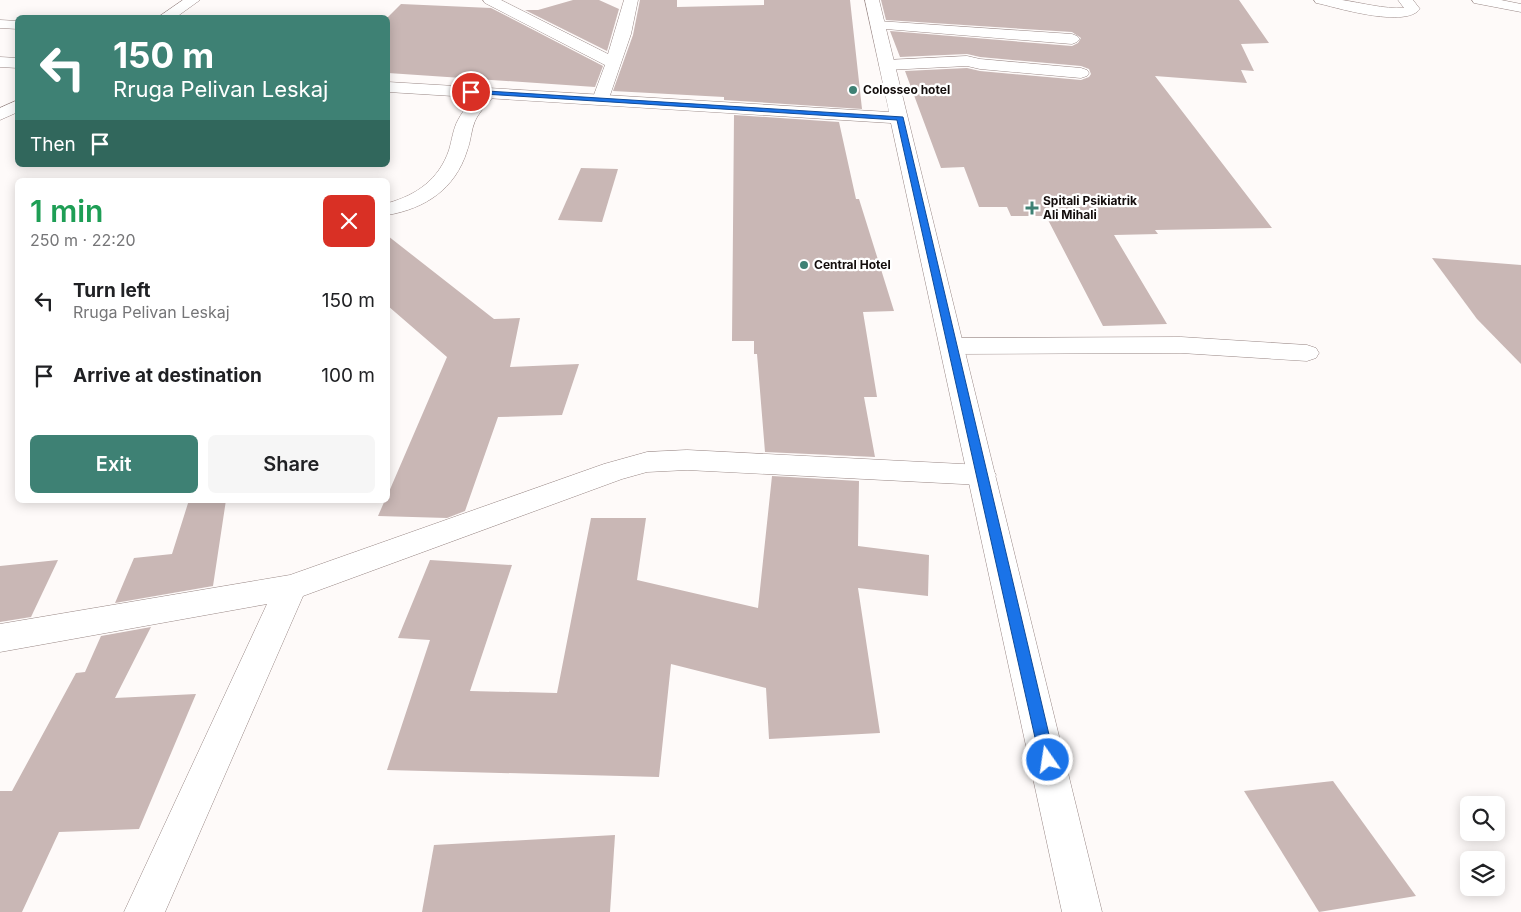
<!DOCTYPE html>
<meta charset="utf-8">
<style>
:root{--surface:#fff;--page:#f6f6f6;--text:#202124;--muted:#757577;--accent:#3e8174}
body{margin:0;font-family:Inter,sans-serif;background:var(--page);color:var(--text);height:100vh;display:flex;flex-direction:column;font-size:19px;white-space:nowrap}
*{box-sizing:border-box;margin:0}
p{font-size:16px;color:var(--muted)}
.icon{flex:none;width:28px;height:28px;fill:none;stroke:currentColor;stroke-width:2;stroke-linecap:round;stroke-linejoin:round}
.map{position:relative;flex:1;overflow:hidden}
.sheet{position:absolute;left:15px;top:178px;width:375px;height:325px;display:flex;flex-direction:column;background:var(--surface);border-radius:8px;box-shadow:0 2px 12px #0003}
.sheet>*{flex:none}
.hud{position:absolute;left:15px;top:15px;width:375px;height:152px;border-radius:8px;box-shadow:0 2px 12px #0003;background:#3e8174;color:#fff;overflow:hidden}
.tools{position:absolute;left:1460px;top:796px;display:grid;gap:10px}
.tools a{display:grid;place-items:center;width:45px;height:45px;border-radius:8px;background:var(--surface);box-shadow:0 2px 12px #0003;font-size:25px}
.pin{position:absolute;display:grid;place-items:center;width:42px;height:42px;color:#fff;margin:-21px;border:2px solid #fff;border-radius:50%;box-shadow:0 1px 5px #0007}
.me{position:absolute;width:55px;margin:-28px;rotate:347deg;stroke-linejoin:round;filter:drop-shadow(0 0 4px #0008)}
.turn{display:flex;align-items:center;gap:18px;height:105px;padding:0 15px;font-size:22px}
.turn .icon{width:65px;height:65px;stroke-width:2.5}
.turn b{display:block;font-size:35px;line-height:42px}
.then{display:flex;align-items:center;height:48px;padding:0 15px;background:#0003;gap:10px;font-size:19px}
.round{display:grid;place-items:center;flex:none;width:52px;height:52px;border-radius:8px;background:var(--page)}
.overview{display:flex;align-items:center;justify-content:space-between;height:85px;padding:0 15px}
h1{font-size:30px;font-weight:600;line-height:38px;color:#1e9e55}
.button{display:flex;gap:10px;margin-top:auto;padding:10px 15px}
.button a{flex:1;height:58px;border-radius:8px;background:var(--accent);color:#fff;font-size:20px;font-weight:600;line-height:58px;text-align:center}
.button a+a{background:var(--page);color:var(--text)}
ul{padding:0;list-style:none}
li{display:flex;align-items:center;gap:15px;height:75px;padding:0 15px}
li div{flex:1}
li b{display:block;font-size:19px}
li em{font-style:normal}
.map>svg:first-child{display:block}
</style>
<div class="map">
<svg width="1521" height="912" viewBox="0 0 1521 912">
<rect width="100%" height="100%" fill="#fefaf9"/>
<g fill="#c9b7b5">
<path d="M 573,0 L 599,0 L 619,9 L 607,51 L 525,10 L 538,10 Z"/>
<path d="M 640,0 L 677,0 L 677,7 L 764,5 L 764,0 L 850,0 L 862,109 L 724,100 L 724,97 L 613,91 L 633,35 Z"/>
<path d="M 881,0 L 1239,0 L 1269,43 L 1241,44 L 1254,71 L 1241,70 L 1247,83 L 1155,76 L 1272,228 L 1155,230 L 1158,234 L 1114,235 L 1167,324 L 1103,326 L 1046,216 L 1011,216 L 1007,207 L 979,207 L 964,167 L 941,168 L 905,71 L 967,68 L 980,71 L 1081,80 L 1089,77 L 1091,74 L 1089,69 L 1081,66 L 980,57 L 967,54 L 900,57 L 890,31 L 1072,46 L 1078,43 L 1081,38 L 1072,32 L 886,20 Z"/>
<path d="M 401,4 L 491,8 L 603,66 L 595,87 L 388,73 L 387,18 Z"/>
<path d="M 734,115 L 839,122 L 856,199 L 859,199 L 894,311 L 863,312 L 877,397 L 864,397 L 875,457 L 765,452 L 757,354 L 754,354 L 754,341 L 732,341 Z"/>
<path d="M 581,168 L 618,169 L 602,222 L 558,220 Z"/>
<path d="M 388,236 L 494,319 L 520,318 L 510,367 L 579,364 L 562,415 L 498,417 L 465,511 L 447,518 L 378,516 L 385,500 L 388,500 L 388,494 L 447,357 L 388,306 Z"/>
<path d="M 1432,258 L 1521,265 L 1521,364 L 1477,319 Z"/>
<path d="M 772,476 L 859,481 L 858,546 L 929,555 L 928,596 L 858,588 L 880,733 L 769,739 L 766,688 L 671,664 L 659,777 L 387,770 L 430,640 L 398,638 L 430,560 L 512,565 L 470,691 L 557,693 L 591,518 L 646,518 L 637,580 L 758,608 Z"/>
<path d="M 189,500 L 226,500 L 213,586 L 115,603 L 134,558 L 172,554 Z"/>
<path d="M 58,560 L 31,617 L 0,622 L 0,566 Z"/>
<path d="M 151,627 L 115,698 L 196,694 L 139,829 L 59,832 L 22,912 L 0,912 L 0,791 L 12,791 L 76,673 L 85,672 L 101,636 Z"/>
<path d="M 1333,781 L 1416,896 L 1319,912 L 1244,791 Z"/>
<path d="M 615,835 L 610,912 L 422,912 L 434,845 Z"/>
</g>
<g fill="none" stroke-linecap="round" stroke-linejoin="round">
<g stroke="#988785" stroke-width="1">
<g id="service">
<path d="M 183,0 L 200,0 L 175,18 L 157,18 Z"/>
<path d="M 0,20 L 18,21 L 18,29 L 0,28 Z"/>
<path d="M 1181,337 L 1307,345 L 1316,348 L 1319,353 L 1316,358 L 1307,361 L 1181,353 L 952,354 L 943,351 L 940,346 L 943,341 L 952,338 Z"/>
</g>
</g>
<g stroke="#988785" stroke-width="1">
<g id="minor">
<path d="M 483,0 L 501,0 L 608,54 L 624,0 L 638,0 L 631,34 L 607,104 L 595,104 L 592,100 L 605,65 L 485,3 Z"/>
<path d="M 1314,0 C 1323,0 1333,0 1342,0 C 1363,3 1383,9 1404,8 L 1398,0 L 1413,0 L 1420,9 C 1406,28 1341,9 1321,4 L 1316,3 Z"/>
<path d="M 1472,0 L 1501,0 L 1521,4 L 1521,12 L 1474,3 Z"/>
<path d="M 878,21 L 1072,34 L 1077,36 L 1080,39 L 1077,42 L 1072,44 L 873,28 L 871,25 L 873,22 Z"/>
<path d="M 967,56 L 980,59 L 1081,68 L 1087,70 L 1089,73 L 1087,76 L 1081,78 L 980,69 L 967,66 L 887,70 L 881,68 L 879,65 L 881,62 L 887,60 Z"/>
<path d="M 488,88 L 494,89 L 496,93 C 490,102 480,110 475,121 C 471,130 471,141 467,151 C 455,189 426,208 388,215 L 388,203 C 417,195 439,179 449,150 C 452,140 453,129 458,120 C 464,108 474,99 482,89 Z"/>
<path d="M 18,100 L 18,112 L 0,120 L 0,108 Z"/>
<path d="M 687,450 L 982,465 L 992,468 L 996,475 L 992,482 L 982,485 L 687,470 L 647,472 L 622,479 L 303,596 L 165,912 L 124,912 L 267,604 L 0,652 L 0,624 L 290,575 L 604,464 L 647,452 Z"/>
</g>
</g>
<g stroke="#988785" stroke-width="1">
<g id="secondary">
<path d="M 865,0 L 879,0 L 1102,912 L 1062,912 L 891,123 L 388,92 L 388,82 L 889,112 Z"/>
<path d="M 0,57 L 18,58 L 18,68 L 0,67 Z"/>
</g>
</g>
<use href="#service" fill="#fff" fill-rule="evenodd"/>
<use href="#minor" fill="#fff" fill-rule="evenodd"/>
<use href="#secondary" fill="#fff" fill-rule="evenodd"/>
</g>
<path fill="#1a73e8" stroke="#114b97" d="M 471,90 L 903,117 L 1055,760 L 1053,765 L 1048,767 L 1042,765 L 1040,760 L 897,120 L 468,93 L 468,91 Z"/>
<g fill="#3e8174" stroke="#fff" stroke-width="2">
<circle cx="853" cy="90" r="5"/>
<path d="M1029.5 200.5h5v5h5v5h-5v5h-5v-5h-5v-5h5z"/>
<circle cx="804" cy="265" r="5"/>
</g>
<g text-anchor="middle" stroke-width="4.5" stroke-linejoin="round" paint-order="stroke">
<g font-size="12" font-weight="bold" fill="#130d0c" stroke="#fff" text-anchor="start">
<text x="863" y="94">Colosseo hotel</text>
<text x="1043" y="205">Spitali Psikiatrik<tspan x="1043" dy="14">Ali Mihali</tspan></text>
<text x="814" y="269">Central Hotel</text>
</g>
</g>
</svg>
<div class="tools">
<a><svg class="icon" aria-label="search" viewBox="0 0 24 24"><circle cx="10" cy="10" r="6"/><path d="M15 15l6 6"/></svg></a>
<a><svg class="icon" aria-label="layers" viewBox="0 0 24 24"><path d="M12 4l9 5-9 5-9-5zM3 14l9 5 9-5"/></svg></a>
</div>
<div class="pin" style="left:471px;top:92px;background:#d93025"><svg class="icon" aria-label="arrive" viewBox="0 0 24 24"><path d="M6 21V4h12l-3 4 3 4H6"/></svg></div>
<svg class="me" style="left:1048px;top:760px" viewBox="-20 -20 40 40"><circle r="17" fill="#1a73e8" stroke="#fff" stroke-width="3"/><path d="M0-11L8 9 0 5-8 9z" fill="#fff"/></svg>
<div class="hud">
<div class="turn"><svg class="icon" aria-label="left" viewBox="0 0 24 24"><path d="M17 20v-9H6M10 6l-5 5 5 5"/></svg><div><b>150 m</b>Rruga Pelivan Leskaj</div></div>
<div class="then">Then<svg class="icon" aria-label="arrive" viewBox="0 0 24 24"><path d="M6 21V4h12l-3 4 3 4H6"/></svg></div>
</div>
<section class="sheet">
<div class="overview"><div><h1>1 min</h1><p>250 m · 22:20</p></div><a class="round" style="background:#d93025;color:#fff"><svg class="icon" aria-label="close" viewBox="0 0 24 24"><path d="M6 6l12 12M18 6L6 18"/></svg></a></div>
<ul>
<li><svg class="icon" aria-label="left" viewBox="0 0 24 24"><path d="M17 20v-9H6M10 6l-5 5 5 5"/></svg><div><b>Turn left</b><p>Rruga Pelivan Leskaj</p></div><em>150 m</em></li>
<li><svg class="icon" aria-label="arrive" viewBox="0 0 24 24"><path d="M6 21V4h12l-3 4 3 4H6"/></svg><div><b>Arrive at destination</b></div><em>100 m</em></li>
</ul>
<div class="button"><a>Exit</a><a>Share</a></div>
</section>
</div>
